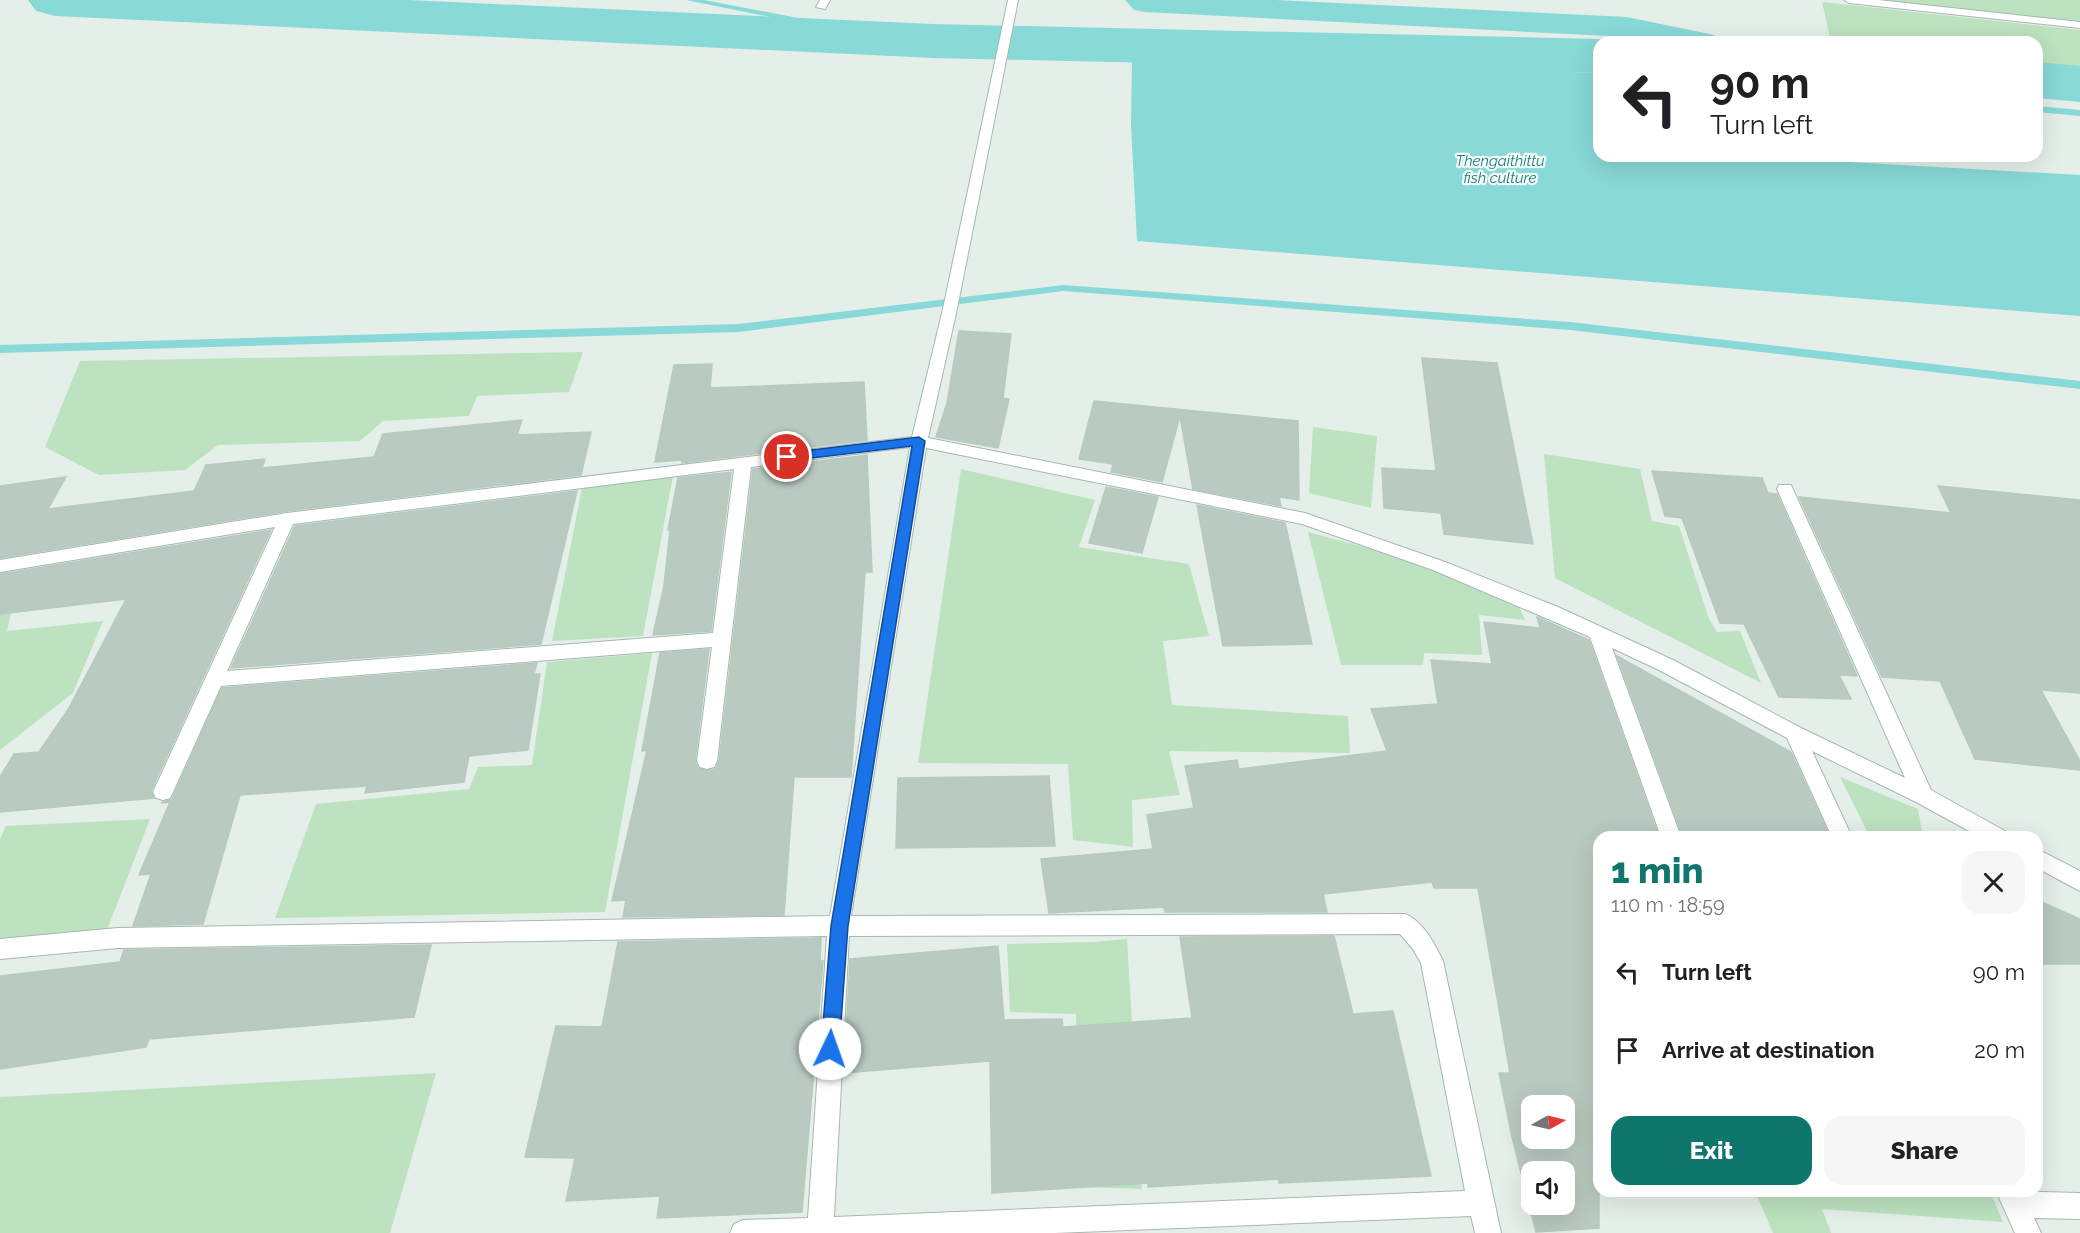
<!DOCTYPE html>
<meta charset="utf-8">
<style>
:root{--surface:#fff;--page:#f6f6f6;--text:#202124;--muted:#757577;--accent:#0f766e}
body{margin:0;font-family:Raleway,sans-serif;background:var(--page);color:var(--text);height:100vh;display:flex;flex-direction:column;font-size:22px;white-space:nowrap}
*{box-sizing:border-box;margin:0}
p{font-size:20px;color:var(--muted)}
.icon{flex:none;width:33px;height:33px;fill:none;stroke:currentColor;stroke-width:2;stroke-linecap:round;stroke-linejoin:round}
.map{position:relative;flex:1;overflow:hidden}
.sheet{position:absolute;left:1593px;top:831px;width:450px;height:366px;display:flex;flex-direction:column;background:var(--surface);border-radius:18px;box-shadow:0 6px 24px #0002}
.sheet>*{flex:none}
.hud{position:absolute;left:1593px;top:36px;width:450px;height:126px;border-radius:18px;box-shadow:0 6px 24px #0002;background:#fff;color:var(--text);overflow:hidden}
.needle{width:39px;rotate:82deg}
.tools{position:absolute;left:1521px;top:1095px;display:grid;gap:12px}
.tools a{display:grid;place-items:center;width:54px;height:54px;border-radius:12px;background:var(--surface);box-shadow:0 6px 24px #0002;font-size:30px}
.pin{position:absolute;display:grid;place-items:center;width:51px;height:51px;color:#fff;margin:-26px;border:3px solid #fff;border-radius:50%;box-shadow:0 2px 6px #0007}
.me{position:absolute;width:66px;margin:-33px;rotate:3deg;stroke-linejoin:round;filter:drop-shadow(0 0 4px #0008)}
.turn{display:flex;align-items:center;gap:21px;height:126px;padding:0 18px;font-size:27px}
.turn .icon{width:78px;height:78px;stroke-width:2.5}
.turn b{display:block;font-size:42px;line-height:51px}
.round{display:grid;place-items:center;flex:none;width:63px;height:63px;border-radius:18px;background:var(--page)}
.head{display:flex;align-items:center;justify-content:space-between;height:102px;padding:0 18px}
h1{font-size:36px;font-weight:800;line-height:45px;color:var(--accent)}
.button{display:flex;gap:12px;margin-top:auto;padding:12px 18px}
.button a{flex:1;height:69px;border-radius:18px;background:var(--accent);color:#fff;font-size:24px;font-weight:800;line-height:69px;text-align:center}
.button a+a{background:var(--page);color:var(--text)}
ul{padding:0;list-style:none}
li{display:flex;align-items:center;gap:18px;height:78px;padding:0 18px}
li div{flex:1}
li b{display:block;font-size:22px}
li em{font-style:normal}
.map>svg:first-child{display:block}
</style>
<div class="map">
<svg width="2080" height="1233" viewBox="0 0 2080 1233">
<rect width="100%" height="100%" fill="#e5efe9"/>
<g fill="#bce2c0">
<path d="M 1873,0 L 2080,0 L 2080,23 Z"/>
<path d="M 1822,2 L 2080,30 L 2080,79 L 2037,75 L 2037,42 L 1831,42 Z"/>
<path d="M 583,352 L 569,392 L 477,396 L 469,416 L 383,421 L 360,441 L 218,445 L 185,470 L 99,475 L 45,447 L 80,361 Z"/>
<path d="M 1313,427 L 1377,436 L 1371,508 L 1309,493 Z"/>
<path d="M 1544,454 L 1640,469 L 1652,521 L 1679,526 L 1709,619 L 1717,632 L 1740,631 L 1761,683 L 1555,578 Z"/>
<path d="M 961,469 L 1095,500 L 1079,547 L 1189,564 L 1209,636 L 1163,641 L 1172,705 L 1348,716 L 1350,753 L 1169,751 L 1180,795 L 1132,800 L 1133,847 L 1073,840 L 1068,764 L 918,763 Z"/>
<path d="M 673,476 L 643,636 L 552,641 L 582,488 Z"/>
<path d="M 1308,532 L 1375,550 L 1436,569 L 1518,604 L 1525,620 L 1479,615 L 1482,655 L 1424,653 L 1423,665 L 1341,665 Z"/>
<path d="M 16,591 L 7,631 L 103,621 L 73,693 L 0,750 L 0,594 Z"/>
<path d="M 652,653 L 605,912 L 275,918 L 316,804 L 469,789 L 478,767 L 532,765 L 547,662 Z"/>
<path d="M 1840,777 L 1918,809 L 1923,837 L 1870,837 Z"/>
<path d="M 150,819 L 107,930 L 0,939 L 0,839 L 6,826 Z"/>
<path d="M 1127,939 L 1142,1189 L 1080,1187 L 1076,1014 L 1010,1012 L 1007,944 L 1094,942 Z"/>
<path d="M 436,1073 L 390,1233 L 0,1233 L 0,1097 Z"/>
<path d="M 1755,1191 L 1990,1191 L 2003,1222 L 1822,1209 L 1831,1233 L 1773,1233 Z"/>
</g>
<path fill="#88d9d8" d="M 1132,57 L 1599,73 L 1599,156 L 1740,156 L 2080,175 L 2080,316 L 1137,241 L 1131,126 Z"/>
<g fill="none" stroke-linecap="round" stroke-linejoin="round">
<g fill="#88d9d8" fill-rule="evenodd">
<path d="M 686,0 L 704,0 L 940,45 L 1561,60 L 1599,64 L 1599,70 L 1561,66 L 940,51 Z"/>
<path d="M 2037,106 L 2080,110 L 2080,116 L 2037,112 Z"/>
<path d="M 1063,285 L 1570,322 L 2080,381 L 2080,389 L 1570,330 L 1063,291 L 739,332 L 0,353 L 0,345 L 739,324 Z"/>
</g>
<path fill="#88d9d8" fill-rule="evenodd" d="M 1125,0 L 1275,0 L 1627,17 L 1714,35 L 1718,42 L 1653,42 L 1627,37 L 1145,12 L 1134,10 Z"/>
<g fill="#88d9d8" fill-rule="evenodd">
<path d="M 28,0 L 408,0 L 933,24 L 1599,39 L 1612,42 L 1599,42 L 1599,73 L 933,58 L 55,16 L 36,11 Z"/>
<path d="M 2037,62 L 2080,66 L 2080,102 L 2037,98 Z"/>
</g>
</g>
<g fill="#b9cac1" stroke="#b6cabe" stroke-width="1.5" fill-rule="evenodd">
<path d="M 959,331 L 1011,334 L 1003,398 L 1009,399 L 998,448 L 936,437 L 947,403 Z"/>
<path d="M 1422,358 L 1497,363 L 1533,544 L 1444,534 L 1441,513 L 1384,508 L 1382,468 L 1436,471 Z"/>
<path d="M 712,364 L 710,388 L 864,382 L 867,440 L 682,463 L 682,460 L 655,462 L 674,365 Z"/>
<path d="M 1094,401 L 1298,421 L 1299,500 L 1279,497 L 1281,506 L 1193,489 L 1180,416 L 1162,482 L 1111,472 L 1113,464 L 1079,459 Z"/>
<path d="M 522,420 L 517,435 L 591,432 L 581,475 L 287,511 L 0,558 L 0,486 L 66,477 L 48,509 L 194,491 L 206,465 L 265,459 L 262,468 L 374,457 L 383,434 Z"/>
<path d="M 867,455 L 872,572 L 865,572 L 851,777 L 794,777 L 784,915 L 623,917 L 626,900 L 612,901 L 647,750 L 642,751 L 660,653 L 709,649 L 695,761 L 698,768 L 706,771 L 715,769 L 719,761 L 753,469 Z"/>
<path d="M 1652,471 L 1762,478 L 1768,493 L 1777,494 L 1857,676 L 1839,675 L 1851,699 L 1779,697 L 1744,624 L 1720,623 L 1682,518 L 1665,516 Z"/>
<path d="M 731,472 L 711,631 L 653,635 L 664,586 L 670,530 L 668,530 L 678,478 Z"/>
<path d="M 1938,486 L 2080,500 L 2080,693 L 2041,690 L 2080,761 L 2080,770 L 1975,759 L 1940,681 L 1882,677 L 1799,497 L 1951,513 Z"/>
<path d="M 1106,487 L 1158,497 L 1142,553 L 1089,543 Z"/>
<path d="M 577,491 L 541,644 L 231,668 L 295,526 Z"/>
<path d="M 1197,505 L 1285,523 L 1312,644 L 1223,646 Z"/>
<path d="M 271,530 L 151,791 L 154,798 L 0,812 L 0,777 L 14,754 L 39,752 L 69,708 L 126,599 L 0,614 L 0,574 Z"/>
<path d="M 1537,617 L 1589,640 L 1659,837 L 1599,837 L 1599,1228 L 1536,1232 L 1512,1137 L 1499,1073 L 1510,1073 L 1478,888 L 1434,888 L 1432,882 L 1323,894 L 1327,912 L 1165,912 L 1164,907 L 1049,913 L 1041,859 L 1153,849 L 1147,815 L 1194,808 L 1185,766 L 1237,760 L 1239,769 L 1387,751 L 1371,709 L 1438,704 L 1431,660 L 1492,664 L 1484,622 L 1540,628 ZM 1532,1106 L 1564,1106 L 1564,1138 L 1532,1138 ZM 1532,1172 L 1564,1172 L 1564,1204 L 1532,1204 Z"/>
<path d="M 1617,656 L 1791,752 L 1830,837 L 1683,837 Z"/>
<path d="M 537,663 L 534,674 L 540,674 L 528,750 L 469,756 L 464,782 L 365,793 L 367,786 L 240,795 L 203,924 L 133,926 L 151,874 L 139,875 L 170,802 L 161,803 L 172,799 L 222,688 Z"/>
<path d="M 1049,776 L 1055,846 L 896,848 L 898,778 Z"/>
<path d="M 2037,900 L 2080,919 L 2080,964 L 2037,964 Z"/>
<path d="M 1334,936 L 1353,1014 L 1393,1011 L 1431,1176 L 1279,1183 L 1279,1179 L 1148,1187 L 1148,1183 L 992,1193 L 990,1061 L 844,1073 L 850,959 L 998,946 L 1004,1020 L 1062,1019 L 1063,1027 L 1192,1018 L 1180,937 Z"/>
<path d="M 821,938 L 820,961 L 823,961 L 802,1212 L 657,1218 L 660,1196 L 566,1201 L 575,1158 L 525,1157 L 556,1026 L 602,1027 L 618,942 Z"/>
<path d="M 431,945 L 414,1017 L 149,1039 L 146,1047 L 0,1069 L 0,976 L 120,962 L 124,950 Z"/>
</g>
<g fill="none" stroke-linecap="round" stroke-linejoin="round">
<g stroke="#a6b8af" stroke-width="2">
<g id="minor">
<path d="M 820,0 L 830,0 L 825,9 L 816,7 Z"/>
<path d="M 1008,0 L 1018,0 L 957,309 L 928,438 L 1305,513 L 1445,562 L 1558,607 L 1673,660 L 1801,728 L 1905,778 L 1777,489 L 1779,485 L 1791,485 L 1931,790 L 2005,831 L 2008,837 L 1980,837 L 1916,802 L 1812,751 L 1852,837 L 1832,837 L 1787,738 L 1659,670 L 1612,648 L 1681,837 L 1661,837 L 1590,637 L 1433,570 L 1302,524 L 926,448 L 851,916 L 1405,914 C 1423,921 1435,944 1443,961 L 1501,1233 L 1475,1233 L 1471,1216 L 1055,1233 L 730,1233 L 734,1224 L 743,1220 L 808,1218 L 827,936 L 118,948 L 0,959 L 0,939 L 118,928 L 830,916 L 910,447 L 751,467 L 717,761 L 714,767 L 707,769 L 700,767 L 697,761 L 712,647 L 221,686 L 173,792 L 170,798 L 163,800 L 156,798 L 153,792 L 275,527 L 0,572 L 0,560 L 287,513 L 912,437 L 943,309 ZM 734,469 L 713,633 L 227,671 L 293,524 ZM 1400,934 L 1413,949 L 1421,963 L 1465,1191 L 834,1217 L 849,936 Z"/>
<path d="M 1844,0 L 1878,0 L 2080,22 L 2080,28 L 1849,3 Z"/>
<path d="M 2037,849 L 2080,871 L 2080,891 L 2037,868 Z"/>
<path d="M 1996,1191 L 2080,1193 L 2080,1219 L 2034,1218 L 2041,1233 L 2015,1233 Z"/>
</g>
</g>
<use href="#minor" fill="#fff" fill-rule="evenodd"/>
</g>
<path fill="#1a73e8" stroke="#114b97" stroke-width="1.5" d="M 919,437 L 925,441 L 848,926 L 839,1049 L 837,1055 L 830,1057 L 824,1055 L 821,1049 L 831,926 L 912,446 L 787,461 L 781,457 L 787,453 Z"/>
<g text-anchor="middle" stroke-width="4.5" stroke-linejoin="round" paint-order="stroke">
<g font-size="15" font-style="italic" fill="#157f80" stroke="#f6fbf8">
<text x="1500" y="166">Thengaithittu<tspan x="1500" dy="17">fish culture</tspan></text>
</g>
</g>
</svg>
<div class="tools">
<a><svg class="needle" viewBox="-14 -14 28 28"><path d="M0-13l5 13h-10z" fill="#e53935"/><path d="M0 13l5-13h-10z" fill="#757577"/></svg></a>
<a><svg class="icon" aria-label="sound" viewBox="0 0 24 24"><path d="M4 9h4l5-4v14l-5-4H4zM17 9q2 3 0 6"/></svg></a>
</div>
<div class="pin" style="left:787px;top:457px;background:#d93025"><svg class="icon" aria-label="arrive" viewBox="0 0 24 24"><path d="M6 21V4h12l-3 4 3 4H6"/></svg></div>
<svg class="me" style="left:830px;top:1049px" viewBox="-20 -20 40 40"><circle r="19" fill="#fff"/><path d="M0-13L10 11 0 6-10 11z" fill="#1a73e8"/></svg>
<div class="hud">
<div class="turn"><svg class="icon" aria-label="left" viewBox="0 0 24 24"><path d="M17 20v-9H6M10 6l-5 5 5 5"/></svg><div><b>90 m</b>Turn left</div></div>
</div>
<section class="sheet">
<div class="head"><div><h1>1 min</h1><p>110 m · 18:59</p></div><a class="round"><svg class="icon" aria-label="close" viewBox="0 0 24 24"><path d="M6 6l12 12M18 6L6 18"/></svg></a></div>
<ul>
<li><svg class="icon" aria-label="left" viewBox="0 0 24 24"><path d="M17 20v-9H6M10 6l-5 5 5 5"/></svg><div><b>Turn left</b></div><em>90 m</em></li>
<li><svg class="icon" aria-label="arrive" viewBox="0 0 24 24"><path d="M6 21V4h12l-3 4 3 4H6"/></svg><div><b>Arrive at destination</b></div><em>20 m</em></li>
</ul>
<div class="button"><a>Exit</a><a>Share</a></div>
</section>
</div>
